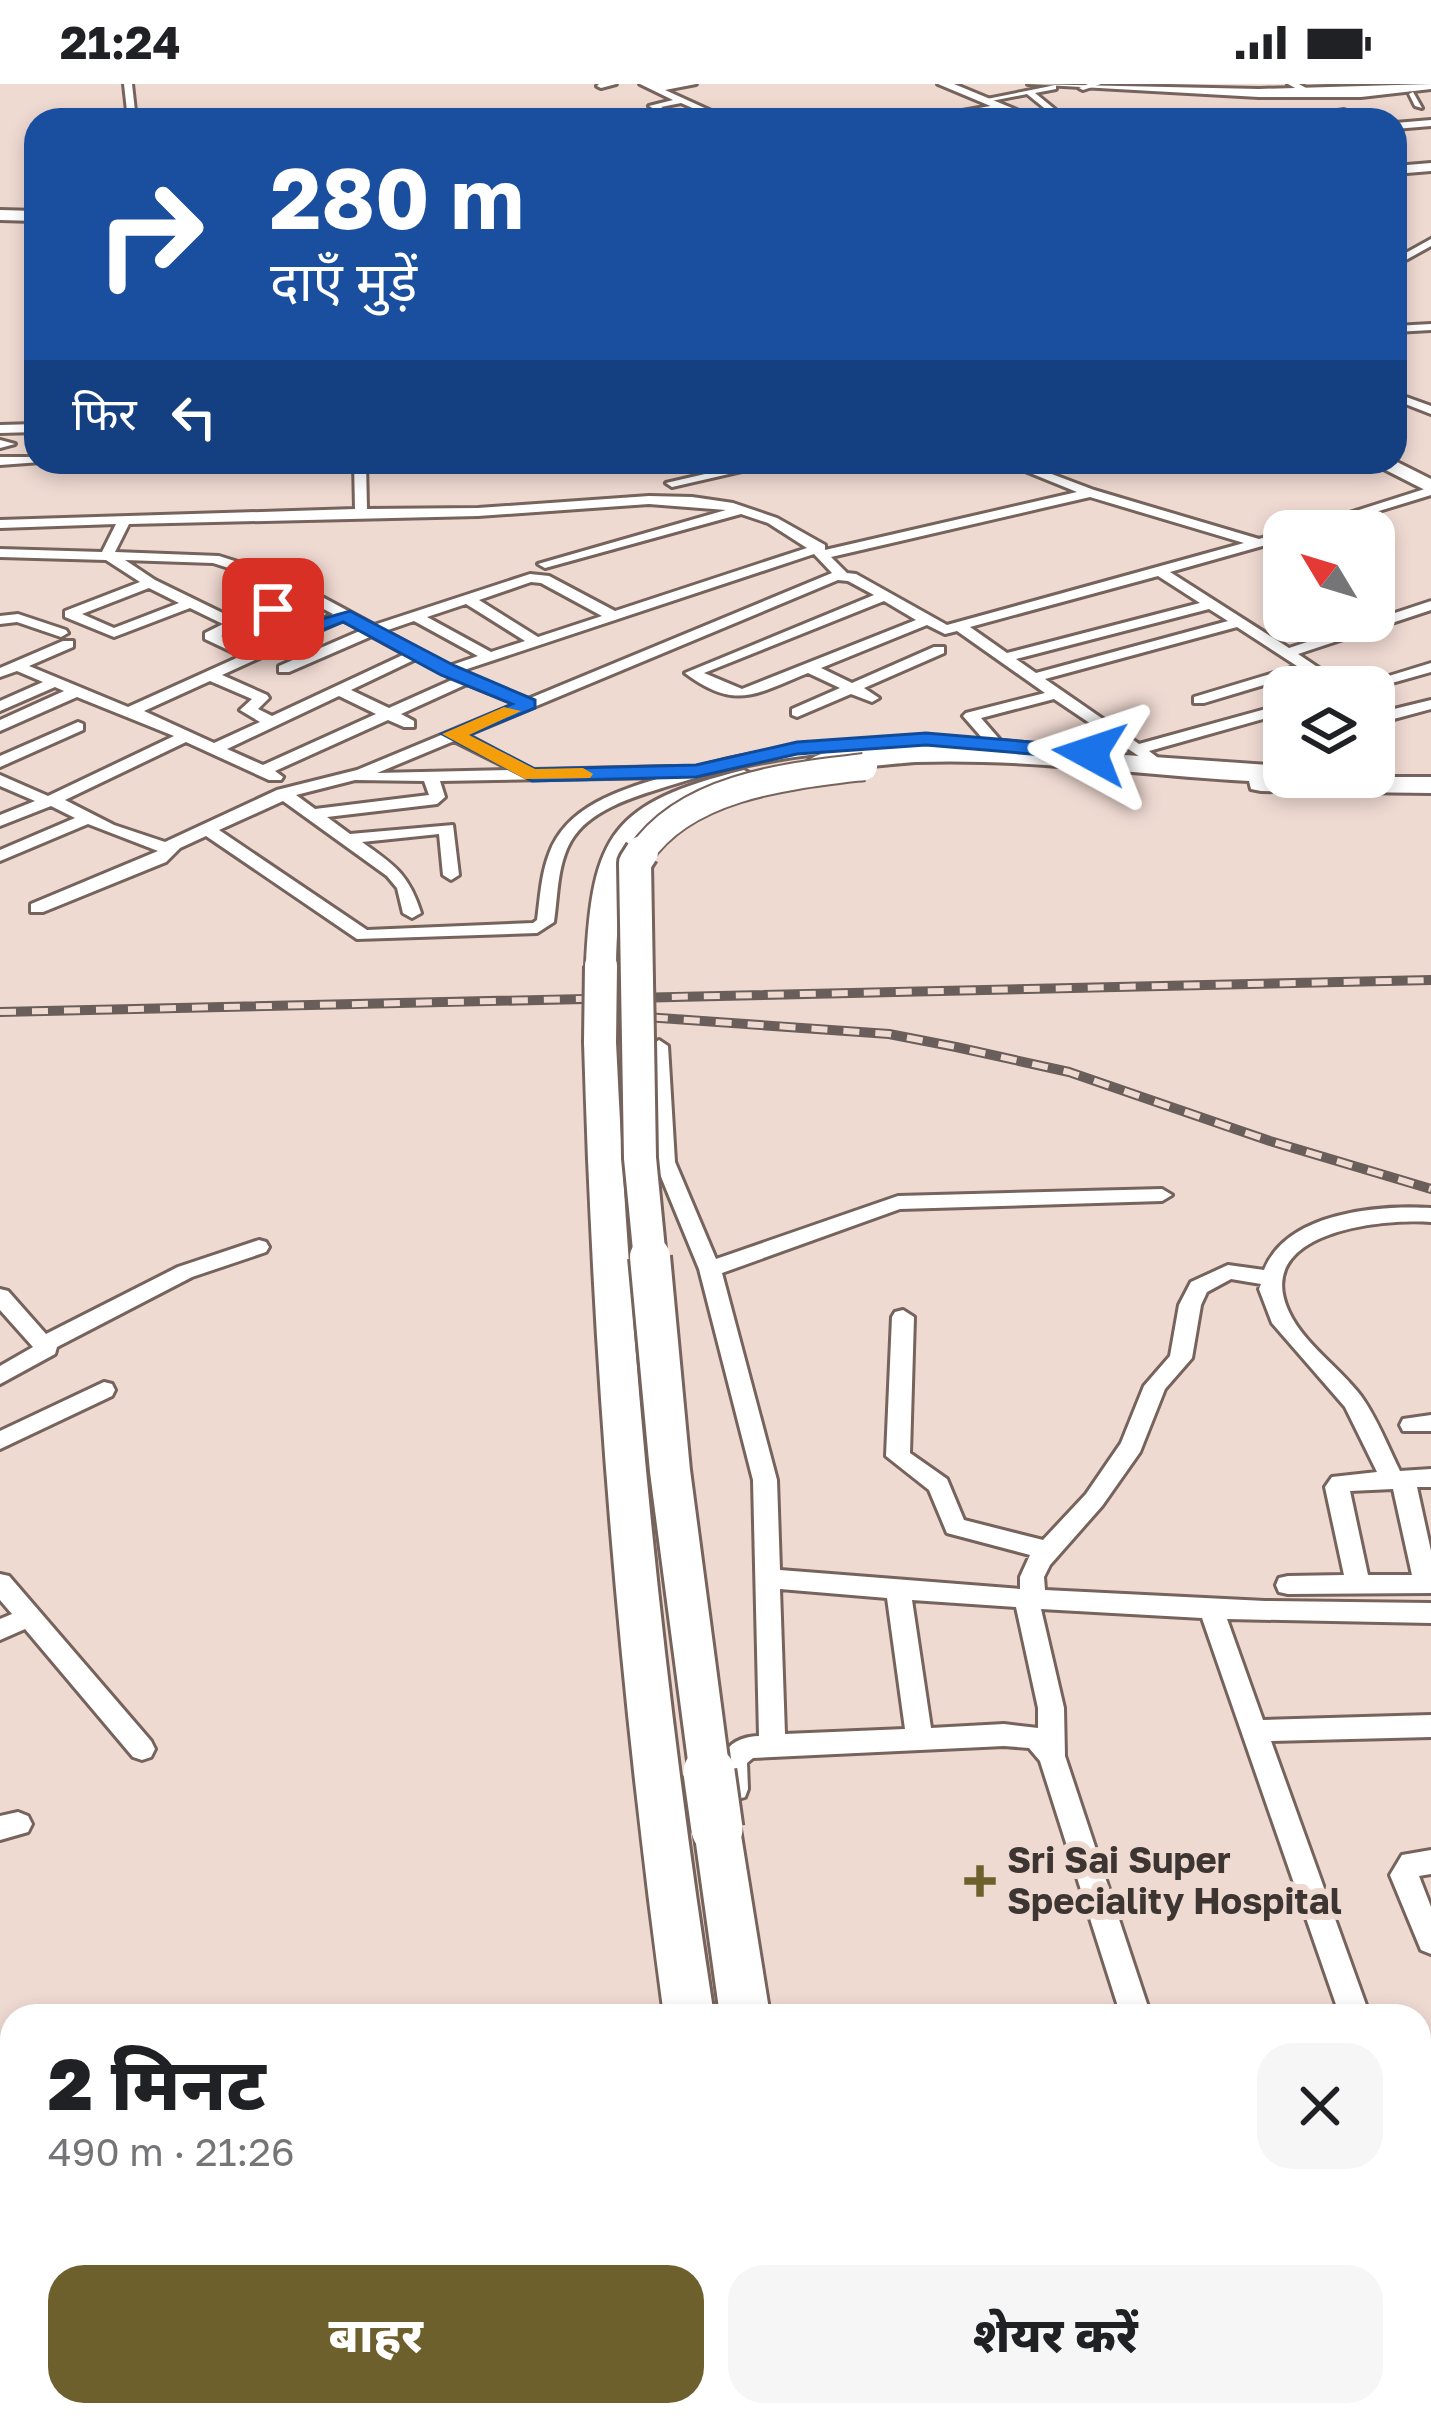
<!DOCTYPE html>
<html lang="hi">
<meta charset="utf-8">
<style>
:root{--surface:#fff;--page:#f6f6f6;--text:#202124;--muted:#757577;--accent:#6e602d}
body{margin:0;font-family:"Golos Text","Noto Sans Devanagari",sans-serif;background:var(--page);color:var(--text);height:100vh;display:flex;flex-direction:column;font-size:45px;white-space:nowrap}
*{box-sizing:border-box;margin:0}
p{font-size:39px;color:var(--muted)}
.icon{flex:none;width:66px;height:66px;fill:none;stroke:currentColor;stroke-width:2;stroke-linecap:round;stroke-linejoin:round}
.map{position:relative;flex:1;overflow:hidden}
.details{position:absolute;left:0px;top:1920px;width:1431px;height:423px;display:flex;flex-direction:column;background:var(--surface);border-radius:36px 36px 0 0;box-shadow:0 6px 18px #0003}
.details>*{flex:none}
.top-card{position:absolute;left:24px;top:24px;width:1383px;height:366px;border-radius:36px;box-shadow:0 6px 18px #0003;background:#1a4fa0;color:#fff;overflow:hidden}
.needle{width:78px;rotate:308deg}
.tools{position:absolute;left:1263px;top:426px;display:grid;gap:24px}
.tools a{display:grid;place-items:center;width:132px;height:132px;border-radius:24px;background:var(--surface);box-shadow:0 6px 18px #0003;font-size:60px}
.pin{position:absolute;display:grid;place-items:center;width:102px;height:102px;color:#fff;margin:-51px;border-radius:24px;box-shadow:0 6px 18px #0006}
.me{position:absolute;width:132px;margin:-66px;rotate:275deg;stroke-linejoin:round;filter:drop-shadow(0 0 9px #0008)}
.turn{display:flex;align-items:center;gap:42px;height:252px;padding:0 48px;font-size:54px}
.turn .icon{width:156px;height:156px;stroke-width:2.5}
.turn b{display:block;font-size:84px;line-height:102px}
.then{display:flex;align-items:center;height:114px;padding:0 48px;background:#0003;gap:24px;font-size:45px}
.round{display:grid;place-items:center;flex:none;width:126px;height:126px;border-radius:36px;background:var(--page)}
.overview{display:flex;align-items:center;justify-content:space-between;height:204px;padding:0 48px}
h1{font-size:72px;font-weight:800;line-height:90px}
.primary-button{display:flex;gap:24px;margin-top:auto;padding:24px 48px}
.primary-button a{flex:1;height:138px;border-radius:36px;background:var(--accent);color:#fff;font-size:48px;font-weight:800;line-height:138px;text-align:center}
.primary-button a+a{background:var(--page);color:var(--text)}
.status{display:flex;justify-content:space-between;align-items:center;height:84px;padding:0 60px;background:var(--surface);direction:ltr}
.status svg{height:33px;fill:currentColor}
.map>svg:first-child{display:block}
</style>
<div class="status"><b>21:24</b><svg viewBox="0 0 49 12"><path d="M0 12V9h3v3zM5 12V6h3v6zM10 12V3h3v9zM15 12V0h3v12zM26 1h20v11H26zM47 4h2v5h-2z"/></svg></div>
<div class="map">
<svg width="1431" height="2342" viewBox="0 0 1431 2342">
<rect width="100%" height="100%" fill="#efdad2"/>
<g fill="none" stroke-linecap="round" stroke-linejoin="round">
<g stroke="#75635c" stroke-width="6">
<g id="street">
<path d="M 124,0 L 132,0 L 136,36 L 128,36 Z"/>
<path d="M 599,0 L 616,0 L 601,4 L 597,2 Z"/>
<path d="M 640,0 L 696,0 L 665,6 L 731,36 L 720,36 L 681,19 L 661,23 L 683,36 L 673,36 L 649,22 L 673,16 Z"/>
<path d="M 1088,0 L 1101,0 L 1083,6 L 1079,4 Z"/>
<path d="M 1288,0 L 1299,0 L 1313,8 L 1306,10 Z"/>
<path d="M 1056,1 L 1056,5 L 1035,9 L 1068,36 L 1059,36 L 1027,10 L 986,18 L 982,16 Z"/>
<path d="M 1413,8 L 1422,24 L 1415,22 L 1409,10 Z"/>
<path d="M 1002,20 L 1005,25 L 924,36 L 928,33 Z"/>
<path d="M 1344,26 L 1373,36 L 1344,32 L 1281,36 Z"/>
<path d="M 1431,36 L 1431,42 L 1395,45 L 1395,39 Z"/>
<path d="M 1431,155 L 1431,162 L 1395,182 L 1395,175 Z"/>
<path d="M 1431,240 L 1431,246 L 1395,248 L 1395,242 Z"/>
<path d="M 1395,309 L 1431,322 L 1431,330 L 1395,316 Z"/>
<path d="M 36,340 L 36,348 L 0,349 L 0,341 Z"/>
<path d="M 0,356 L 15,360 L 0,364 Z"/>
<path d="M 0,373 L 36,373 L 36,378 L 41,378 L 0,381 Z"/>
<path d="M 354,378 L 366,378 L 367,425 L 478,424 L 649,412 L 692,413 L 733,419 L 777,434 L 825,461 L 825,466 L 1077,408 L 1003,378 L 1020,378 L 1094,406 L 1259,455 L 1284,448 L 1284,456 L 1170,488 L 1289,564 L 1431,517 L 1431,526 L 1298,570 L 1347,603 L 1330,603 L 1307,588 L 1204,619 L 1194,619 L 1194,613 L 1297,582 L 1237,543 L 1045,595 L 1139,660 L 1284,620 L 1284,629 L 1149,667 L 1166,680 L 1158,685 L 1054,615 L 981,634 L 1001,657 L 1108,666 L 1116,671 L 1113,674 C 1072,679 1026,667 985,665 C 875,660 770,669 665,703 C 633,713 589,726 571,757 C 557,781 558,812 554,838 L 537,849 L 357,855 L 206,752 L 180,764 L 166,778 L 43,828 L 31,828 L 31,820 L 158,767 L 88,740 L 0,777 L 0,766 L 75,734 L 51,722 L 0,742 L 0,731 L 35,717 L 0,702 L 0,691 L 48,712 L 174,652 L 77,613 L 0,647 L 0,636 L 64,607 L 55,603 L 0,627 L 0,617 L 43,598 L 17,587 L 0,593 L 0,584 L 63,557 L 73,557 L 73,563 L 29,582 L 128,623 L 241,572 L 205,555 L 205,549 L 223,540 L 190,524 L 114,553 L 65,533 L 65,527 L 140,498 L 106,476 L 0,473 L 0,465 L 102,468 L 116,440 L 0,444 L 0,436 L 355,425 ZM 1090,413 L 1244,459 L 947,541 L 856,490 L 847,489 L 831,473 ZM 649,420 L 726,426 L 538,480 L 545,484 L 741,430 L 768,439 L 807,464 L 615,527 L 549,492 L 530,490 L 374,541 L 285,493 L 219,472 L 115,468 L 129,440 L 478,432 ZM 814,470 L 832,489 L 528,615 L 461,587 ZM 125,476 L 213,479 L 275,499 L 333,530 L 315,539 L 236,503 L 226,503 L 226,509 L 303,544 L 253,567 L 221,552 L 239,543 L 239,537 L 155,496 ZM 1158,492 L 1200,519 L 1007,569 L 970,543 ZM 838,496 L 848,497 L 874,511 L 685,589 C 736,627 755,610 808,589 L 840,604 L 792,625 L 792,631 L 797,633 L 851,610 L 872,618 L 879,614 L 864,604 L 944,569 L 944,563 L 934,563 L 852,599 L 821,584 L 927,541 L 945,550 L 957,547 L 1045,609 L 966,629 L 963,632 L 984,656 C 880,651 779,658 679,688 L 671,683 L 533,686 L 467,651 ZM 531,498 L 541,499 L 602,532 L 538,553 L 479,516 ZM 149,504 L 179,519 L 114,544 L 82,530 ZM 884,517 L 916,536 L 742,605 L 704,589 ZM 466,520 L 525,557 L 491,568 L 427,533 ZM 1209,525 L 1228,537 L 1036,589 L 1016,575 ZM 343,536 L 362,546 L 279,582 L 279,588 L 289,588 L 372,552 L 405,570 L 272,632 L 258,625 L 269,614 L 267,611 L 222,591 ZM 414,537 L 478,572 L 449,582 L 385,547 ZM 416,575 L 454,595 L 389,624 L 351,606 ZM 210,597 L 252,615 L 240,626 L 260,638 L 214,659 L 144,627 ZM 467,600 L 516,620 L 357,686 L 277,706 L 165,758 L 114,741 L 65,716 L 186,658 L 269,696 L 281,696 L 283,693 L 275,687 L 388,636 L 404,643 L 414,643 L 414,637 L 401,630 ZM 339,612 L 376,630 L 263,681 L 227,665 ZM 454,657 L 512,686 L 377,689 ZM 664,693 C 620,706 566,722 549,770 C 541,791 540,814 537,836 L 533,839 L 367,846 L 219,746 L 283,717 L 387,792 L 397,804 L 403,829 L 412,834 L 421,829 C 409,790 394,781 362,758 L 439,750 L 443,791 L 451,796 L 459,791 L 453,741 L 350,750 L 327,733 L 437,720 L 445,713 L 440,697 ZM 355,696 L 424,697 L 429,711 L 315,725 L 296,711 Z"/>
<path d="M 757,378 L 781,378 L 672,403 L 666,399 Z"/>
<path d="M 1431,403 L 1431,411 L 1314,447 L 1293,447 Z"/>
<path d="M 18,530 L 66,546 L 68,549 L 61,553 L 17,538 L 0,540 L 0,532 Z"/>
<path d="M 1431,579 L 1431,588 L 1374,604 L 1353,603 Z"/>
<path d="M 1431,616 L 1431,625 L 1390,636 L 1374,632 L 1374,622 L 1390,626 Z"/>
<path d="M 78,638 L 83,640 L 83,646 L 0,683 L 0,672 Z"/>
<path d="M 659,956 L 668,962 L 675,1078 L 716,1175 L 898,1112 L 1162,1105 L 1172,1111 L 1162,1117 L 900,1125 L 722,1189 L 777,1396 L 780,1486 L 1020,1505 L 1020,1493 L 1030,1471 L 947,1449 L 929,1406 L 886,1372 L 892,1233 L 895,1228 L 903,1226 L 914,1233 L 910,1369 L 947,1395 L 964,1436 L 1043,1456 L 1086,1410 L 1121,1359 L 1144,1302 L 1170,1272 L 1179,1221 L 1191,1198 L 1228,1181 L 1264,1186 C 1287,1128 1378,1121 1431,1124 L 1431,1138 C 1381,1134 1251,1148 1289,1228 C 1304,1260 1340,1284 1361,1312 C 1377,1334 1388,1363 1400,1387 L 1431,1385 L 1431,1403 L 1417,1403 L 1431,1467 L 1431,1509 L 1288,1510 L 1279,1508 L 1276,1501 L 1279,1494 L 1288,1492 L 1344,1491 L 1325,1403 L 1332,1393 L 1377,1388 L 1345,1323 L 1272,1239 L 1259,1205 L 1261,1200 L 1231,1195 L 1207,1208 L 1201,1221 L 1192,1274 L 1165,1305 L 1140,1368 L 1102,1422 L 1050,1481 L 1044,1493 L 1045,1506 L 1265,1517 L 1431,1519 L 1431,1539 L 1227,1535 L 1263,1636 L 1431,1631 L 1431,1653 L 1271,1657 L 1370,1932 L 1340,1932 L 1202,1534 L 1041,1525 L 1064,1624 L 1065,1672 L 1151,1932 L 1121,1932 L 1040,1677 L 1029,1664 L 1004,1662 L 753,1674 L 747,1679 L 748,1705 L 745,1713 L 735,1716 L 725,1713 C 713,1682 722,1653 759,1652 L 753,1396 L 699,1185 L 655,1078 L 650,962 ZM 1393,1405 L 1412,1491 L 1368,1491 L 1350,1407 ZM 780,1505 L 887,1514 L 905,1645 L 785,1650 ZM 912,1516 L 1016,1523 L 1038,1624 L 1038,1644 L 1004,1640 L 931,1644 Z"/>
<path d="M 259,1156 L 266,1158 L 269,1163 L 266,1168 L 192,1193 L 57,1263 L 55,1270 L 0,1300 L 0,1282 L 33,1263 L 0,1226 L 0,1205 L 8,1207 L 46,1250 L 178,1183 Z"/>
<path d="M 104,1298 L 112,1300 L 115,1306 L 112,1312 L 0,1365 L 0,1347 Z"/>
<path d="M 1431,1331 L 1431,1347 L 1403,1347 L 1400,1341 L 1403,1335 Z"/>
<path d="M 0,1490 L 9,1492 L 151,1657 L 155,1665 L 151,1673 L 142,1676 L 133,1673 L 25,1545 L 0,1556 L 0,1535 L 12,1530 L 0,1516 Z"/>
<path d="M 18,1728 L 28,1732 L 32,1740 L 28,1748 L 0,1756 L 0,1732 Z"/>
<path d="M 1431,1766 L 1431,1790 L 1419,1792 L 1431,1823 L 1431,1870 L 1421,1866 L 1390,1791 L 1402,1771 Z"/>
<path d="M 1419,2098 L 1431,2104 L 1431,2163 L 1419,2156 Z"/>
<path d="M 1431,2182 L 1431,2214 L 1419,2216 L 1419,2184 Z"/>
<path d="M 399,2331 L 459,2331 L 454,2342 L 394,2342 Z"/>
<path d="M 1054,2331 L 1088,2331 L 1092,2342 L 1058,2342 Z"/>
<path d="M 1255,2331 L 1289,2331 L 1293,2342 L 1259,2342 Z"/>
</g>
</g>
<g stroke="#75635c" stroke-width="6">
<g id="secondary">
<path d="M 938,0 L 954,0 L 1041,36 L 1024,36 Z"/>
<path d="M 1028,0 L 1259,5 L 1431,0 L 1431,5 L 1361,13 L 1259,13 Z"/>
<path d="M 1431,79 L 1431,87 L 1395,90 L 1395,82 Z"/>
</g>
</g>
<g stroke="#75635c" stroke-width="6">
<g id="primary">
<path d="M 0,126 L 36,127 L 36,137 L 0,136 Z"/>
<path d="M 1395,377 L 1431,395 L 1431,409 L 1370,378 Z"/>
<path d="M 994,662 L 1284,682 L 1284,693 L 1431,693 L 1431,709 L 1261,707 L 1251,705 L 1249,697 C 1138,691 1027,674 916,678 C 892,679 822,691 808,677 C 829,656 960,662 994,662 Z"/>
<path d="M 744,686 L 758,694 L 754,700 C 630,739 620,753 616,882 L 601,891 L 590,888 L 586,882 C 592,750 612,719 744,686 Z"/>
<path d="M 600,948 L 616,958 C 631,1285 664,1609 714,1932 L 664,1932 C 620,1608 593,1285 584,958 Z"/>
<path d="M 717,1725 L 734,1731 L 740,1745 L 770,1932 L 720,1932 L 694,1745 L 700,1731 Z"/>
<path d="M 719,2331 L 777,2331 L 778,2337 L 777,2331 L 835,2331 L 836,2342 L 720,2342 Z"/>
</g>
</g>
<use href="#street" fill="#fff" fill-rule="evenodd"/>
<use href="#secondary" fill="#fff" fill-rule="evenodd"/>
<use href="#primary" fill="#fff" fill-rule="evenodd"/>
<g stroke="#6a5e5a" stroke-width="10">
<g id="rail">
<path d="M 0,928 L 1431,896"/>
<path d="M 588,929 L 889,950 L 956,963 L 1069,988 L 1270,1057 L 1431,1105"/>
</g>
</g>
<use href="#rail" stroke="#efdad2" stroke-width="6" stroke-dasharray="16" stroke-linecap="butt"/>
<g stroke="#75635c" stroke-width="30" stroke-linecap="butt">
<path id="primary-bridge-far3" d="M 640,771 C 686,702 789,692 864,683"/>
</g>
<g stroke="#75635c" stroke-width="38" stroke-linecap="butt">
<g id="primary-bridge-far2">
<path d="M 642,768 L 635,779 L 640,1074 L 650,1176"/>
<path d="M 600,958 L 601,882"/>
</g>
</g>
<g stroke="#75635c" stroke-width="46" stroke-linecap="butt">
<path id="primary-bridge-far1" d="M 650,1173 L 670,1387 L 710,1691"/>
</g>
<g stroke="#75635c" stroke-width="57" stroke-linecap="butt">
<path id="primary-bridge" d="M 709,1688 L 717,1745"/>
</g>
<use href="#primary-bridge-far3" stroke="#fff" stroke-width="26"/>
<use href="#primary-bridge-far2" stroke="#fff" stroke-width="32"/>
<use href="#primary-bridge-far1" stroke="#fff" stroke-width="40"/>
<use href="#primary-bridge" stroke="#fff" stroke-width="51"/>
</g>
<path fill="#1a73e8" stroke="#114b97" stroke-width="3" d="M 273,520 L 315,537 L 350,527 L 455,582 L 535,616 L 535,624 L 469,651 L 535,685 L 696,681 L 797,658 L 926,649 L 1090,663 L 1100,669 L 1090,675 L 926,661 L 797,670 L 696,693 L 532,697 L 442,650 L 512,620 L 441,591 L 343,538 L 315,549 L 266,529 L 264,525 Z"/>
<path fill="#f59e0b" d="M 504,623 L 521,627 L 469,651 L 535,685 L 583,684 L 593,690 L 590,694 L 525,695 L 442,650 Z"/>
<path fill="#6e602d" stroke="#efdad2" stroke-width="4.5" d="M974 1779h12v12h12v12h-12v12h-12v-12h-12v-12h12z"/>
<g text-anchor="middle" stroke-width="12" stroke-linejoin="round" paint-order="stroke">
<g font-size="36" font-weight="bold" fill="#3d3532" stroke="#efdad2" text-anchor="start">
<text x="1007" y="1789">Sri Sai Super<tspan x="1007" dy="41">Speciality Hospital</tspan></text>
</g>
</g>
</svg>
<div class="tools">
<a><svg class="needle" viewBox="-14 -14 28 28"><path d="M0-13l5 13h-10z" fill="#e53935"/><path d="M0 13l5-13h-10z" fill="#757577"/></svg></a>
<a><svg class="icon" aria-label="layers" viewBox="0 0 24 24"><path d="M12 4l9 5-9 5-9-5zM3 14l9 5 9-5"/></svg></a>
</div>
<div class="pin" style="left:273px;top:525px;background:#d93025"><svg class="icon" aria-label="arrive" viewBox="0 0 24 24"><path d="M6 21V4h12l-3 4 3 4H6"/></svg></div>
<svg class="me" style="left:1090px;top:669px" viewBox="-20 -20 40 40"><path d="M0-17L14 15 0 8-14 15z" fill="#1a73e8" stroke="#fff" stroke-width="4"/></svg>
<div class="top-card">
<div class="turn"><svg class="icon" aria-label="right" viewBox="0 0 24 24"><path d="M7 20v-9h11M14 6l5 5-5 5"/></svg><div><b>280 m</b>दाएँ मुड़ें</div></div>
<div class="then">फिर<svg class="icon" aria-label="left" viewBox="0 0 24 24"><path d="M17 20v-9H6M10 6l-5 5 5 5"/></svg></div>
</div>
<section class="details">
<div class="overview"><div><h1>2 मिनट</h1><p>490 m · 21:26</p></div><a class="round"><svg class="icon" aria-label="close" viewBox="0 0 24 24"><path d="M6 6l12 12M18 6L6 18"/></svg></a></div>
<div class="primary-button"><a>बाहर</a><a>शेयर करें</a></div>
</section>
</div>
